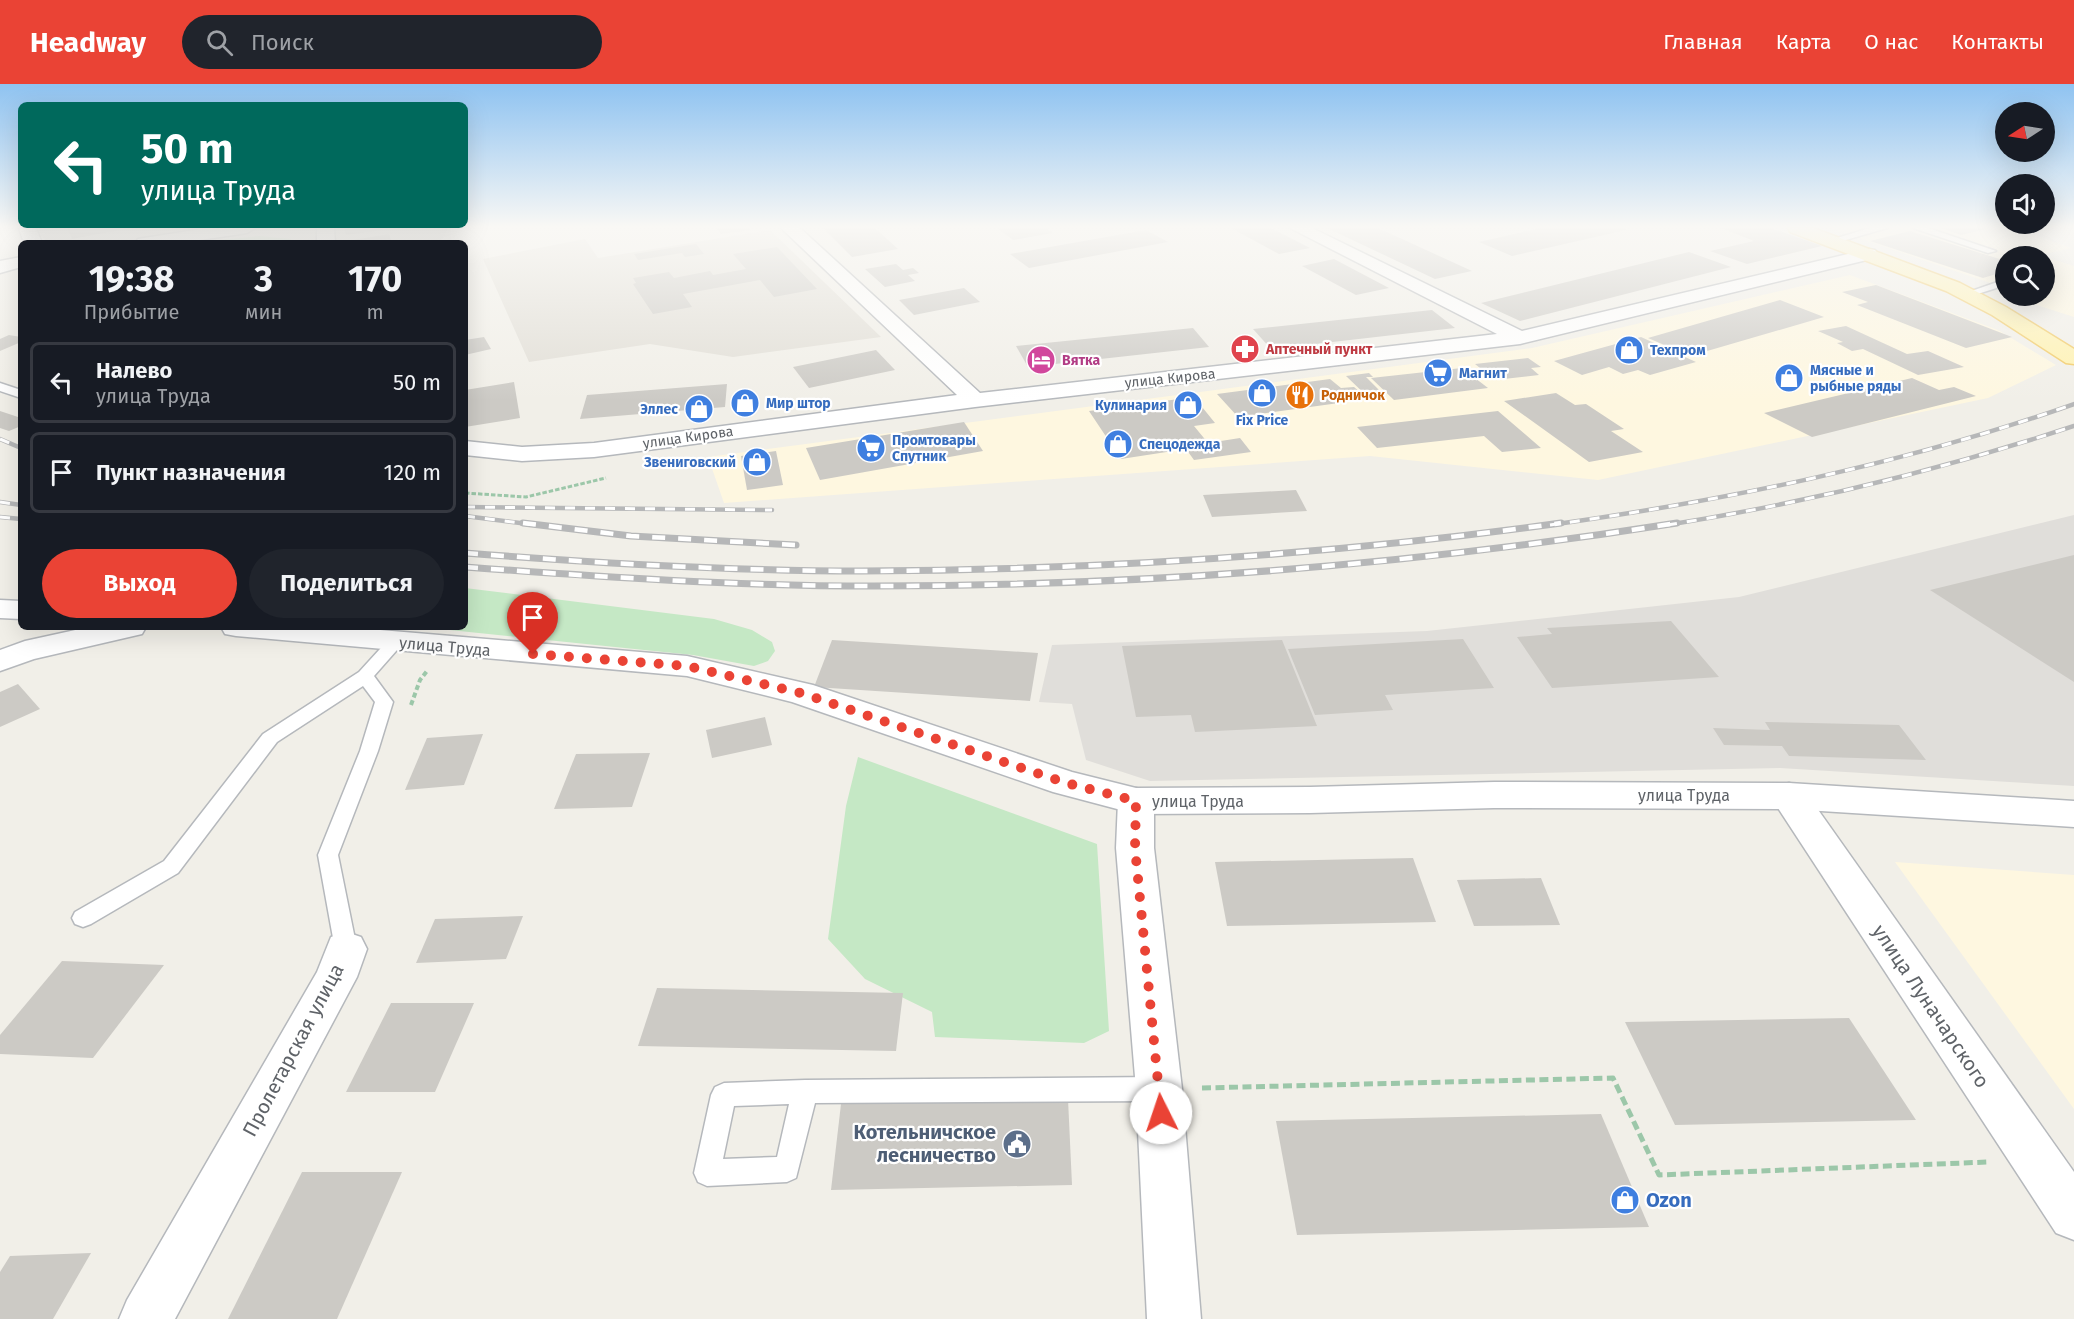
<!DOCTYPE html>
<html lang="ru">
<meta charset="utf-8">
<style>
:root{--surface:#171b24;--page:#20242c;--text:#f1f3f6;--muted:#9ea1a6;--line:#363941;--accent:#ea4335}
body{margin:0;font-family:"Fira Sans",sans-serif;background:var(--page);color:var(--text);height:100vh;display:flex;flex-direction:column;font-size:22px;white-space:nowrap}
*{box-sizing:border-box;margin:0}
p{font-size:20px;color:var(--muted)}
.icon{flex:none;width:33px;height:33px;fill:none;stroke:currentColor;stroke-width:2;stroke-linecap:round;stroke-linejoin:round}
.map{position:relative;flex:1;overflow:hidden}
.side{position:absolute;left:18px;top:156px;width:450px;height:390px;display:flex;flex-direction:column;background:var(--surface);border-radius:9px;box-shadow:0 6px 24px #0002}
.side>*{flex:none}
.banner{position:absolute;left:18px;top:18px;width:450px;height:126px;border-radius:9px;box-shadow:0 6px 24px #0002;background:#00695c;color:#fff;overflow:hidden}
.needle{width:39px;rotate:258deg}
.buttons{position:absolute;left:1995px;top:18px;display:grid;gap:12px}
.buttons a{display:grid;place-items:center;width:60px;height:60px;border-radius:50%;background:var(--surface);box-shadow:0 6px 24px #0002;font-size:30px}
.pin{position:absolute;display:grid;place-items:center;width:51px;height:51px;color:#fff;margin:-62px -26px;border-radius:50% 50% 50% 0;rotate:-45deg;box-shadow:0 0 6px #0007}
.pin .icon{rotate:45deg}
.me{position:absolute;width:66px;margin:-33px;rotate:356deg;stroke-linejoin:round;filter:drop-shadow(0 0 4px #0008)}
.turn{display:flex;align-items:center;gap:21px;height:126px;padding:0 24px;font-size:27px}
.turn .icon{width:78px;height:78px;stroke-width:2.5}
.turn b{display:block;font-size:42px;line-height:51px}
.eta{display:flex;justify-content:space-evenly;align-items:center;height:102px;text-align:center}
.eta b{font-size:36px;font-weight:700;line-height:42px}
.button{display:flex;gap:12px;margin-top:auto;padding:12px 24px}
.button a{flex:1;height:69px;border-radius:36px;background:var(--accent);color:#fff;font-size:24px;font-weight:700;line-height:69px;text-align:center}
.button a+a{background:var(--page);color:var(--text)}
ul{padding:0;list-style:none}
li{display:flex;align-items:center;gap:18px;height:81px;margin:0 12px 9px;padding:0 12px;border:3px solid var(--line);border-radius:9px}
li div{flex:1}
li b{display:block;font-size:22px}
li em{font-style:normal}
header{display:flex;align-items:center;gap:36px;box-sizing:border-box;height:84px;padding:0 30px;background:var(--accent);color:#fff}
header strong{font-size:28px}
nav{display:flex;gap:33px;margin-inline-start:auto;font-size:21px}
.search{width:420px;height:54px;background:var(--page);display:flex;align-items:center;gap:15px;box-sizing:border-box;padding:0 21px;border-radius:33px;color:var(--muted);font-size:22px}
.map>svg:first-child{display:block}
</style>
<header>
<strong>Headway</strong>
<div class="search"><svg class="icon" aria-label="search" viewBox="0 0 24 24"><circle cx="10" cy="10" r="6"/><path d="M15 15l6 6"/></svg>Поиск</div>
<nav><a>Главная</a><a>Карта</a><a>О нас</a><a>Контакты</a></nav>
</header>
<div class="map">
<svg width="2074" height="1235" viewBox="0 0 2074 1235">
<rect width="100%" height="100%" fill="#f1efe8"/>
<g fill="#fef7e0">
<path d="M 1829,144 L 2010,144 L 2072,164 L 2040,171 L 2042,172 L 2006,172 L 2005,204 Z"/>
<path d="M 2045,173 L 2074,182 L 2074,233 L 2009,212 L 2044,212 Z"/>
<path d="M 1850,191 L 1998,246 L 2056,281 L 1988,314 L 1598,396 L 1370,372 L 724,419 L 708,373 L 1532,264 Z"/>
<path d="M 1895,778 L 2074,791 L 2074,1025 Z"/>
</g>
<path fill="#e0deda" d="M 2074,431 L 2074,702 L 1780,684 L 1150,697 L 1086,676 L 1072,620 L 1039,618 L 1052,561 L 1427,547 L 1739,513 Z"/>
<path fill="#e1ded6" d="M 770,146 L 881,253 L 733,273 L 650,260 L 529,278 L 483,175 L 585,155 L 598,174 Z"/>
<g fill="#c5e8c5">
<path d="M 260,152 L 290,155 L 297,159 L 188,159 Z"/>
<path d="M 465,504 L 714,535 L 752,546 L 772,558 L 775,567 L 768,577 L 754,582 L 693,571 L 421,543 L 465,543 Z"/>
<path d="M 858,673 L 1097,760 L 1109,947 L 1084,959 L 935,953 L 932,928 L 865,895 L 828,855 L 846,722 Z"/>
</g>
<g fill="#cccac5">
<path d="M 67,144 L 120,144 L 120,146 L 72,155 Z"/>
<path d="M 344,144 L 382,144 L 382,146 L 346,151 Z"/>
<path d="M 716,144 L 750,144 L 750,146 L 721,150 Z"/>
<path d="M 823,144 L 875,144 L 898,165 L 852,173 Z"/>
<path d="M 997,144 L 1046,144 L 1053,149 L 1013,156 Z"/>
<path d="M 1231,144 L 1271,144 L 1310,164 L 1279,170 Z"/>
<path d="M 1327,144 L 1378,144 L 1472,187 L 1435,195 Z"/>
<path d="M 1540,144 L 1623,144 L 1626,146 L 1512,172 L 1479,158 Z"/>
<path d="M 1721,144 L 1771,144 L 1822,162 L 1747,180 L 1710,167 L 1754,157 Z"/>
<path d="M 1941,144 L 1986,144 L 1986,145 L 1961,151 Z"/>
<path d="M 1146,146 L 1168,158 L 1029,184 L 1010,170 Z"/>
<path d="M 1910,147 L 2006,177 L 2006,187 L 1983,194 L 1870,157 Z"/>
<path d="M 389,150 L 392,159 L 341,159 L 341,158 Z"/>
<path d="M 696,160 L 704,170 L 685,173 L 682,169 L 638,176 L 634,170 Z"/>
<path d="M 777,163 L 817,205 L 774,213 L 760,196 L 683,210 L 692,223 L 653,230 L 633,200 L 636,199 L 633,194 L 669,188 L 674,194 L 710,187 L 713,191 L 746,185 L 733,170 Z"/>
<path d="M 1689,168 L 1731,183 L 1520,237 L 1481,219 Z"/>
<path d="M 1334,175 L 1389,204 L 1356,211 L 1302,182 Z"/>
<path d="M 896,180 L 903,186 L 913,184 L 919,189 L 908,191 L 915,197 L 885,203 L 865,185 Z"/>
<path d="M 1876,201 L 2012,253 L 1966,264 L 1857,221 L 1868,218 L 1842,208 Z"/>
<path d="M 964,204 L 980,218 L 914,231 L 899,216 Z"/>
<path d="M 1780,216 L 1824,233 L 1690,272 L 1648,254 Z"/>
<path d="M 1432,226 L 1455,244 L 1271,265 L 1253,245 Z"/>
<path d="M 1846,242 L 1907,270 L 1928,267 L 1964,283 L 1918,291 L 1863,265 L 1852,267 L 1837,259 L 1843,258 L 1818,247 Z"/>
<path d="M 1193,244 L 1209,263 L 1028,283 L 1016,262 Z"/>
<path d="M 9,251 L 21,253 L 21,258 L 0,267 L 0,255 Z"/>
<path d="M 484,253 L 491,265 L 465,271 L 465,256 Z"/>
<path d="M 1641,253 L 1696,278 L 1650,291 L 1638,286 L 1623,290 L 1609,283 L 1582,291 L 1554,277 Z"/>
<path d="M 876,266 L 895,286 L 809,304 L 793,283 Z"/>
<path d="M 1528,274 L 1541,283 L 1531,284 L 1539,291 L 1495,296 L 1475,280 Z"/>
<path d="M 1462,284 L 1488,304 L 1394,316 L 1371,294 Z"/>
<path d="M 1369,289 L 1373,293 L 1366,293 L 1386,313 L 1370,315 L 1346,292 Z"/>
<path d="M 1912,294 L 1939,306 L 1954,303 L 1976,312 L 1812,353 L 1764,329 Z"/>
<path d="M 1330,295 L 1341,304 L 1354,303 L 1368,315 L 1238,333 L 1217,310 Z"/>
<path d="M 514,298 L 520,334 L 465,343 L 465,306 Z"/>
<path d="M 727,300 L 725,323 L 580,335 L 587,311 Z"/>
<path d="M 1556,309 L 1575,321 L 1586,320 L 1624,345 L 1611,347 L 1643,368 L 1589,378 L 1504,317 Z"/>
<path d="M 1194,313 L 1215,339 L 1194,342 L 1208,359 L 1240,354 L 1251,368 L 1194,376 L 1186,365 L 1121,375 L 1089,327 Z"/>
<path d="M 0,327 L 21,334 L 21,342 L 9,347 L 0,344 Z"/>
<path d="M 1498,327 L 1541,364 L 1502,368 L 1484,352 L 1377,364 L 1357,343 Z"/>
<path d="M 964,338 L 983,367 L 820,396 L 806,364 Z"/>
<path d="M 776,367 L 783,401 L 747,406 L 741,372 Z"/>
<path d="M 1296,406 L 1307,427 L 1212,433 L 1203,411 Z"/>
<path d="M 2074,471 L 2074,598 L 1930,506 Z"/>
<path d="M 1671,537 L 1719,593 L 1552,604 L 1517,553 L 1552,550 L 1547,544 Z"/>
<path d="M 1463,555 L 1494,604 L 1385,611 L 1393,626 L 1315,631 L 1288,565 Z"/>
<path d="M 832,556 L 1038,569 L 1030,617 L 814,603 Z"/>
<path d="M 1282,556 L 1317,642 L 1195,648 L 1191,631 L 1136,633 L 1122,562 Z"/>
<path d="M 18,600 L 40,625 L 0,643 L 0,608 Z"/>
<path d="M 765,633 L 772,661 L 712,674 L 706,646 Z"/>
<path d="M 1765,638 L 1899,641 L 1926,676 L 1789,672 L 1782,662 L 1724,661 L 1713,644 L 1770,646 Z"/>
<path d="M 483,650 L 464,701 L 405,706 L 427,654 Z"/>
<path d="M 650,669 L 632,723 L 554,725 L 576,670 Z"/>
<path d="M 1413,774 L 1436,838 L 1227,842 L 1215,778 Z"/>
<path d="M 1541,794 L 1560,841 L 1474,842 L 1457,796 Z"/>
<path d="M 523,832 L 506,875 L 416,879 L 435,835 Z"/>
<path d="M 62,877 L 164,881 L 93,974 L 0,970 L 0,951 Z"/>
<path d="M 657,904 L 903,909 L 896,967 L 638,962 Z"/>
<path d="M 391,919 L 474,919 L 435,1008 L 346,1008 Z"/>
<path d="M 1849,934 L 1916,1036 L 1675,1041 L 1625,938 Z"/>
<path d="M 1068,1015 L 1072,1101 L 831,1106 L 841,1020 Z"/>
<path d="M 1601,1030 L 1649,1143 L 1297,1151 L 1276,1037 Z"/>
<path d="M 302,1088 L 402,1088 L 337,1235 L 228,1235 Z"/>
<path d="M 91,1169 L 53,1235 L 0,1235 L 0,1188 L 10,1172 Z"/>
</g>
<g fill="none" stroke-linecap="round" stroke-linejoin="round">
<g stroke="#b5b8bc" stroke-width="3">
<g id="service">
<path d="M 1870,144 L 1887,144 L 1832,160 L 1827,157 Z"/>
<path d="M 1913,144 L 1928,144 L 1996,167 L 1988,169 Z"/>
<path d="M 2006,195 L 2006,201 L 1968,213 L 1963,210 Z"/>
<path d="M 0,299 L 21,306 L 21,314 L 0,307 Z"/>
<path d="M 396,553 L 402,554 L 404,558 L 374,592 L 393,618 L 378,667 L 338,771 L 357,865 L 354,872 L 346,874 L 338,872 L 335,865 L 318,771 L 360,667 L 375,618 L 363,602 L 277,658 L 178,789 L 91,840 L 83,843 L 75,840 L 72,834 L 75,828 L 164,777 L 263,650 L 359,588 L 390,554 Z"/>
<path d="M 1159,993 L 1168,997 L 1172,1005 L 1168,1013 L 1159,1017 L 815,1019 L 796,1094 L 787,1098 L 707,1102 L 698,1098 L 694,1089 L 711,1011 L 715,1003 L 724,999 L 805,996 ZM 789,1020 L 777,1073 L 723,1075 L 734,1022 Z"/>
</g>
</g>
<g stroke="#b5b8bc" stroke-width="3">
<g id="minor">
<path d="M 19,144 L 36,144 L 42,159 L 24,159 Z"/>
<path d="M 208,144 L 255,144 L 247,149 L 180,159 L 135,159 L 138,155 L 144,154 Z"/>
<path d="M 317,144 L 334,144 L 335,159 L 317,159 Z"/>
<path d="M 781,144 L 800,144 L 980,309 L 1497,250 L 1290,144 L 1312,144 L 1522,247 L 1869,165 L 1875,166 L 1878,170 L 1875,174 L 1520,260 L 975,323 L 594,373 L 522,377 L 465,371 L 465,357 L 522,363 L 594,359 L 957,311 Z"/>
<path d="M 21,173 L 21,183 L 0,189 L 0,177 Z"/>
<path d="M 0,516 L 21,517 L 21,535 L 0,534 Z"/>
<path d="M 1789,699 L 1802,703 L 2074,1088 L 2074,1156 L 2056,1149 L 1776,721 L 1771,712 L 1776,703 Z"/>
<path d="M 1136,704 L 1149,708 L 1154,717 L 1154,764 L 1182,1005 L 1201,1235 L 1147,1235 L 1136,1005 L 1116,764 L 1118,717 L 1123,708 Z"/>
<path d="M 346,848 L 361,853 L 367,865 L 357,893 L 175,1235 L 119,1235 L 127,1216 L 317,888 L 331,853 Z"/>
</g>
</g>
<g stroke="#b5b8bc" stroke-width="3">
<g id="tertiary">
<path d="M 89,543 L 146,543 L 142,550 L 34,575 L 0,587 L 0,566 L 25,557 Z"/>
<path d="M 221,543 L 345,543 L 687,572 L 813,601 L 1072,688 L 1136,704 L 1310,703 L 1494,698 L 1789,699 L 2074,717 L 2074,743 L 1789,725 L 1494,724 L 1310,729 L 1136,730 L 1053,708 L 792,618 L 687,592 L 236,552 L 225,550 Z"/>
</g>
</g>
<g stroke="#f2c960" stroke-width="3">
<path id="primary" d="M 1788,144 L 1813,144 L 1960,199 L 2006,223 L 2074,265 L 2074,280 L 2066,279 L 1992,231 L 1946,207 L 1790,148 Z"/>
</g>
<path stroke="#9cc7a9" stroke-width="3" stroke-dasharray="4.5 2" stroke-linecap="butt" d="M 465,409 L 526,413 L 606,394"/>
<path stroke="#9cc7a9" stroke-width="4" stroke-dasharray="5 3" stroke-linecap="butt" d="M 411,621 L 420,596 L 427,587"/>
<path stroke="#9cc7a9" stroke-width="5" stroke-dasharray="9 4.5" stroke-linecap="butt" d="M 1202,1004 L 1613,994 L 1659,1091 L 1988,1078"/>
<use href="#service" fill="#fff" fill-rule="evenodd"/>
<use href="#minor" fill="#fff" fill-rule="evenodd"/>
<use href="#tertiary" fill="#fff" fill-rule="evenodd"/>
<use href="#primary" fill="#fff2af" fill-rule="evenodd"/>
<g stroke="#b6b7b8" stroke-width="4.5">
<g id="rail-far1">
<path d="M 0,355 L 21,364"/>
<path d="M 0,418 L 21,421"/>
<path d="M 465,423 L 772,426"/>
<path d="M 465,432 L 536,441"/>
<path d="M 0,433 L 21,435"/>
<path d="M 1550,441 C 1729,416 1904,380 2074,320"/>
<path d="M 1667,441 C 1806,419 1941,386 2074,342"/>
</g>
</g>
<g stroke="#b6b7b8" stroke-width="7">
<g id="rail">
<path d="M 523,439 L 631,452 L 796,461"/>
<path d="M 465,469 C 597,479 729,487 862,487 C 1096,486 1329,471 1561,439"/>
<path d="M 465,483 C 601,493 737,502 874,502 C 1143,502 1411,481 1677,439"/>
</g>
</g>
<use href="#rail-far1" stroke="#fff" stroke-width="3" stroke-dasharray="10" stroke-linecap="butt"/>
<use href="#rail" stroke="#fff" stroke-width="4.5" stroke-dasharray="13" stroke-linecap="butt"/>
</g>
<linearGradient id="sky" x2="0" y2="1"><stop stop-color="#8fc3f1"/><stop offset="0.45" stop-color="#f9f8f5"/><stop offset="1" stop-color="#f9f8f5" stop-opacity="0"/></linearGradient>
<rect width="2074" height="317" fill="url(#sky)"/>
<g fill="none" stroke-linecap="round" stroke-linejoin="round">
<path stroke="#ea4335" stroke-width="10" stroke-dasharray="0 18" d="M 533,570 L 687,582 L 801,609 L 1066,699 L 1136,717 L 1135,764 L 1161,1029"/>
</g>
<defs>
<g id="pharmacy-disc" transform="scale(1.5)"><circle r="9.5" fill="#e0444e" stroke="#fff"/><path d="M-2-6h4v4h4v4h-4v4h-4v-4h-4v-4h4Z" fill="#fff"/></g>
<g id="shop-disc" transform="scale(1.5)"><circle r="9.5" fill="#3f7fe0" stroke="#fff"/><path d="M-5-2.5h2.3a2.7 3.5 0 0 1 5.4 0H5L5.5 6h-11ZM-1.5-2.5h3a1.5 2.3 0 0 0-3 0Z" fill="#fff"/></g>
<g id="hotel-disc" transform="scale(1.5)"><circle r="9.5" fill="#d1479c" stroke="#fff"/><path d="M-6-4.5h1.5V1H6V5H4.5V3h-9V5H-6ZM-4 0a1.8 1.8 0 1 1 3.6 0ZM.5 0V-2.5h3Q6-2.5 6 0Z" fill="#fff"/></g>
<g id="supermarket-disc" transform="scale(1.5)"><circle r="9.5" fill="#3f7fe0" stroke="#fff"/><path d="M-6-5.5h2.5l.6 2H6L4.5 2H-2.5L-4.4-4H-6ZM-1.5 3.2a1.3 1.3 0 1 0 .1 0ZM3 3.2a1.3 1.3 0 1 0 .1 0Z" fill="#fff"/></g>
<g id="restaurant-disc" transform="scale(1.5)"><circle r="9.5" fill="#e8710a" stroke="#fff"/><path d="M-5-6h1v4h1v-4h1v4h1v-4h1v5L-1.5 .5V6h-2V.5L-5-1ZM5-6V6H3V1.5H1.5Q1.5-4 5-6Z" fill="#fff"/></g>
<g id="civic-disc" transform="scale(1.5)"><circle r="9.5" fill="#5c6f8a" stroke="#fff"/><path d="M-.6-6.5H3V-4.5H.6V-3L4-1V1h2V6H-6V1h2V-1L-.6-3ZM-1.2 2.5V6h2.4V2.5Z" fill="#fff"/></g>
</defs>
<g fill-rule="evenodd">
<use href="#pharmacy-disc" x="1245" y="265"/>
<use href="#shop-disc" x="1629" y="266"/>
<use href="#hotel-disc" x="1041" y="276"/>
<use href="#supermarket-disc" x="1438" y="289"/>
<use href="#shop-disc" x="1789" y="294"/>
<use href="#shop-disc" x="1262" y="309"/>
<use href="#restaurant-disc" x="1300" y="311"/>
<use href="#shop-disc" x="745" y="319"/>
<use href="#shop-disc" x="1188" y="321"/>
<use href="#shop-disc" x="699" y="325"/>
<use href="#shop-disc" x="1118" y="360"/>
<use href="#supermarket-disc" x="871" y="364"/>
<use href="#shop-disc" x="757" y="378"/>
<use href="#civic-disc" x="1017" y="1060"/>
<use href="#shop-disc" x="1625" y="1116"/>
</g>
<g text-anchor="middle" stroke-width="4.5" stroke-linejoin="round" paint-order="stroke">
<g font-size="14" font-weight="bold" fill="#be3a42" stroke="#fff" text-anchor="start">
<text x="1266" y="270">Аптечный пункт</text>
</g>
<g font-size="14" font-weight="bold" fill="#366cbe" stroke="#fff" text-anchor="start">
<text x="1650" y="271">Техпром</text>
<text x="1810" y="291">Мясные и<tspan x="1810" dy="16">рыбные ряды</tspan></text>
<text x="1459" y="294">Магнит</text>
<text x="766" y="324">Мир штор</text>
<text x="1167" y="326" text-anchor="end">Кулинария</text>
<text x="678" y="330" text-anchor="end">Эллес</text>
<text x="1262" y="341" text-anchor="middle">Fix Price</text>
<text x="892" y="361">Промтовары<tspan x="892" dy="16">Спутник</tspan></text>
<text x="1139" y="365">Спецодежда</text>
<text x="736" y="383" text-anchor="end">Звениговский</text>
</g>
<g font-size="14" font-weight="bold" fill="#b23c85" stroke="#fff" text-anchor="start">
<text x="1062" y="281">Вятка</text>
</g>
<g font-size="14" fill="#5f6368" stroke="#fff">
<text transform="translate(1170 294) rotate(-6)" y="5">улица Кирова</text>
<text transform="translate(688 353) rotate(-8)" y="5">улица Кирова</text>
</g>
<g font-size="14" font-weight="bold" fill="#c56008" stroke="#fff" text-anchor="start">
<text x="1321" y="316">Родничок</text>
</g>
<g font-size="16" fill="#5f6368" stroke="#fff">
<text transform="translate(445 562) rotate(5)" y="6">улица Труда</text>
<text x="1684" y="717">улица Труда</text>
<text x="1198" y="723">улица Труда</text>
</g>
<g font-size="20" fill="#5f6368" stroke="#fff">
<text transform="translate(1931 922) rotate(56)" y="7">улица Луначарского</text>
<text transform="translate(293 966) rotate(-62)" y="7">Пролетарская улица</text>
</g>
<g font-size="20" font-weight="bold" fill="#4e5e75" stroke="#fff" text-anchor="end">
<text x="996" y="1055">Котельничское<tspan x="996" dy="23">лесничество</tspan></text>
</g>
<g font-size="20" font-weight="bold" fill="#366cbe" stroke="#fff" text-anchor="start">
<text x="1646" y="1123">Ozon</text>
</g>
</g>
</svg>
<div class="buttons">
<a><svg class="needle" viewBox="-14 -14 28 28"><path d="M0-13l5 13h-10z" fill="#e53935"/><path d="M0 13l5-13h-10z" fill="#9ea1a6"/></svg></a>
<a><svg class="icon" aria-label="sound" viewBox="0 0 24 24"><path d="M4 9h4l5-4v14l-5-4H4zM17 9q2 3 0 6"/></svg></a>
<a><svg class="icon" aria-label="search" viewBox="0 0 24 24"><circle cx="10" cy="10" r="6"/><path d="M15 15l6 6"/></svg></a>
</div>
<div class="pin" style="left:533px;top:570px;background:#d93025"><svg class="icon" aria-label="arrive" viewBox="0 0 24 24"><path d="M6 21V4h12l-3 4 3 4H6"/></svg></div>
<svg class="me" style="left:1161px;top:1029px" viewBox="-20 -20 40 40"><circle r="19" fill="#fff"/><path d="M0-13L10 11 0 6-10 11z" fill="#ea4335"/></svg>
<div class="banner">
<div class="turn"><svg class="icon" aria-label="left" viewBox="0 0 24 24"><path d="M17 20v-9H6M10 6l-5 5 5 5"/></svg><div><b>50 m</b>улица Труда</div></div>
</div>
<section class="side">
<div class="eta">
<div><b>19:38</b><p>Прибытие</p></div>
<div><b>3</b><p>мин</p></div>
<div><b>170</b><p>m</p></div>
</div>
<ul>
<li><svg class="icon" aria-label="left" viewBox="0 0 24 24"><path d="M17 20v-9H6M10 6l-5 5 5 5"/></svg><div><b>Налево</b><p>улица Труда</p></div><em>50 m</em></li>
<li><svg class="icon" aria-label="arrive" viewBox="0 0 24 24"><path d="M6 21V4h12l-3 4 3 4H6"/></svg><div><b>Пункт назначения</b></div><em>120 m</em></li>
</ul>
<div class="button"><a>Выход</a><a>Поделиться</a></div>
</section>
</div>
